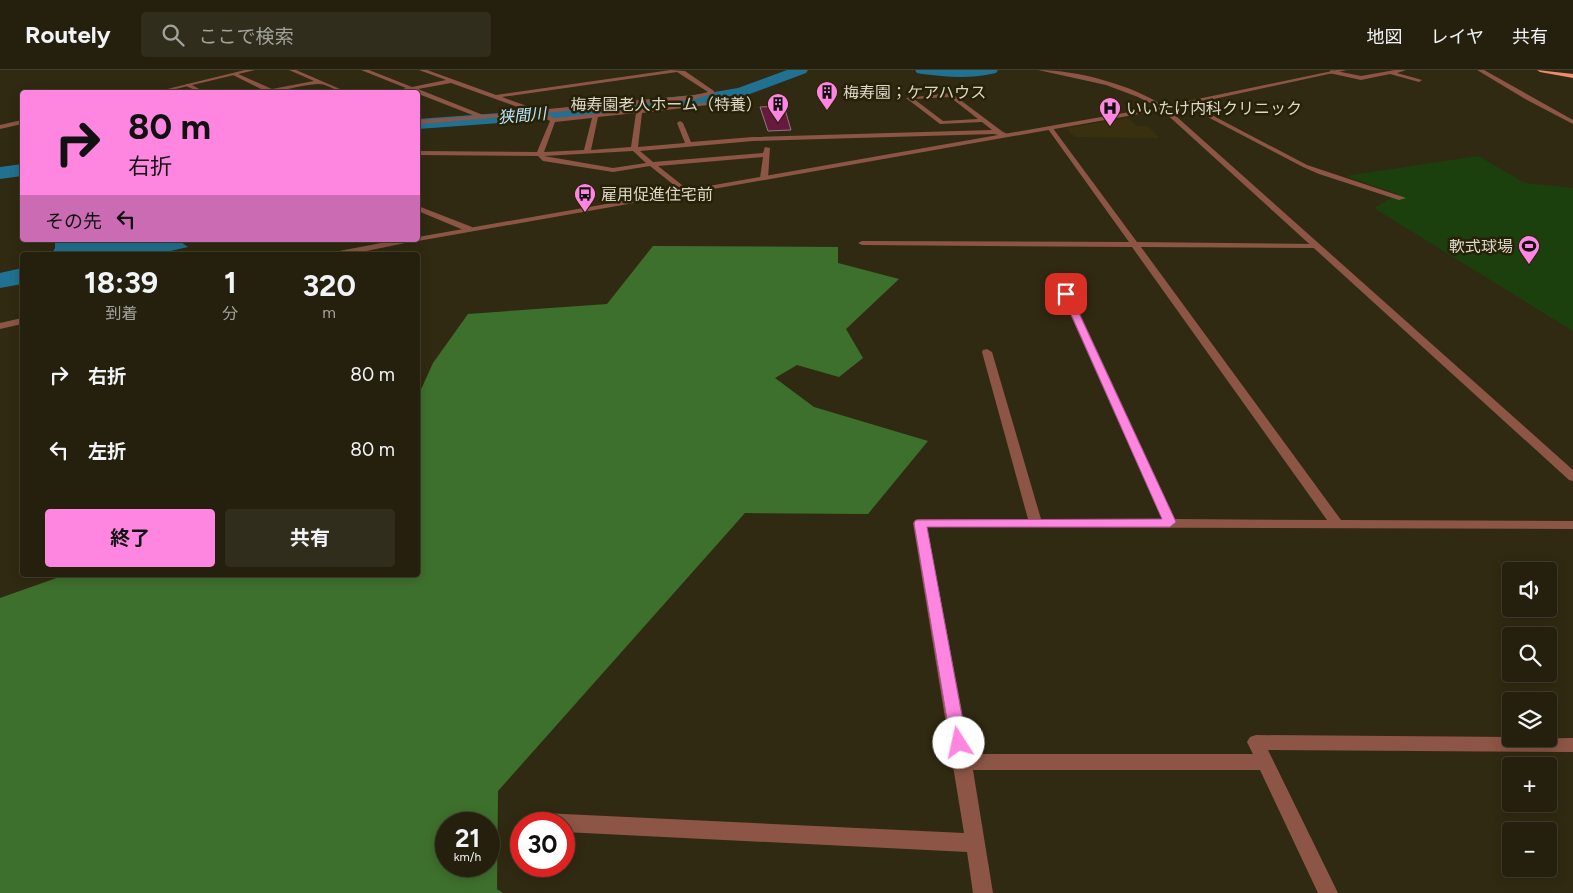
<!DOCTYPE html>
<html lang="ja">
<meta charset="utf-8">
<style>
:root{--surface:#25200e;--page:#312d1c;--text:#f1f3f6;--muted:#a3a39e;--line:#423e2e;--accent:#fe86e1}
body{margin:0;font-family:Figtree,"Noto Sans JP",sans-serif;background:var(--page);color:var(--text);height:100vh;display:flex;flex-direction:column;font-size:19px;white-space:nowrap}
*{box-sizing:border-box;margin:0}
p{font-size:16px;color:var(--muted)}
.icon{flex:none;width:28px;height:28px;fill:none;stroke:currentColor;stroke-width:2;stroke-linecap:round;stroke-linejoin:round}
.map{position:relative;flex:1;overflow:hidden}
.side{position:absolute;left:20px;top:182px;width:400px;height:325px;display:flex;flex-direction:column;background:var(--surface);border-radius:5px;box-shadow:0 2px 12px #0003,0 0 0 1px var(--line)}
.side>*{flex:none}
.top-card{position:absolute;left:20px;top:20px;width:400px;height:152px;border-radius:5px;box-shadow:0 2px 12px #0003,0 0 0 1px var(--line);background:#fe86e1;color:#111;overflow:hidden}
.buttons{position:absolute;left:1502px;top:492px;display:grid;gap:10px}
.buttons a{display:grid;place-items:center;width:55px;height:55px;border-radius:5px;background:var(--surface);box-shadow:0 2px 12px #0003,0 0 0 1px var(--line);font-size:25px}
.speed{position:absolute;left:435px;top:742px;display:flex;gap:10px;font-size:25px;font-weight:700;text-align:center}
.speed>*{display:grid;place-content:center;width:65px;height:65px;border-radius:50%;background:var(--surface);box-shadow:0 2px 12px #0003,0 0 0 1px var(--line);line-height:1}
.speed small{font-size:12px;font-weight:400}
.speed .limit{border:8px solid #d22;background:#fff;color:#111}
.pin{position:absolute;display:grid;place-items:center;width:42px;height:42px;color:#fff;margin:-21px;border-radius:10px;box-shadow:0 2px 8px #0006}
.me{position:absolute;width:55px;margin:-28px;rotate:350deg;stroke-linejoin:round;filter:drop-shadow(0 0 4px #0008)}
.turn{display:flex;align-items:center;gap:18px;height:105px;padding:0 25px;font-size:22px}
.turn .icon{width:65px;height:65px;stroke-width:2.5}
.turn b{display:block;font-size:35px;line-height:42px}
.then{display:flex;align-items:center;height:48px;padding:0 25px;background:#0003;gap:10px;font-size:19px}
.eta{display:flex;justify-content:space-evenly;align-items:center;height:85px;text-align:center}
.eta b{font-size:30px;font-weight:700;line-height:35px}
.action{display:flex;gap:10px;margin-top:auto;padding:10px 25px}
.action a{flex:1;height:58px;border-radius:5px;background:var(--accent);color:#111;font-size:20px;font-weight:700;line-height:58px;text-align:center}
.action a+a{background:var(--page);color:var(--text)}
ul{padding:0;list-style:none}
li{display:flex;align-items:center;gap:15px;height:75px;padding:0 25px}
li div{flex:1}
li b{display:block;font-size:19px}
li em{font-style:normal}
header{display:flex;align-items:center;gap:30px;box-sizing:border-box;height:70px;padding:0 25px;background:var(--surface);border-bottom:1px solid var(--line)}
header strong{font-size:24px}
nav{display:flex;gap:28px;margin-inline-start:auto;font-size:18px}
.search{width:350px;height:45px;background:var(--page);display:flex;align-items:center;gap:12px;box-sizing:border-box;padding:0 18px;border-radius:5px;color:var(--muted);font-size:19px}
.map>svg:first-child{display:block}
</style>
<header>
<strong>Routely</strong>
<div class="search"><svg class="icon" aria-label="search" viewBox="0 0 24 24"><circle cx="10" cy="10" r="6"/><path d="M15 15l6 6"/></svg>ここで検索</div>
<nav><a>地図</a><a>レイヤ</a><a>共有</a></nav>
</header>
<div class="map">
<svg width="1573" height="823" viewBox="0 0 1573 823">
<rect width="100%" height="100%" fill="#312a12"/>
<path fill="#39300f" d="M 1128,48 L 1137,56 L 1148,56 L 1159,68 L 1075,67 L 1066,58 Z"/>
<path fill="#1b400d" d="M 1478,86 L 1525,113 L 1573,118 L 1573,261 L 1374,138 L 1398,124 L 1346,106 Z"/>
<path fill="#3e702d" fill-rule="evenodd" d="M 653,176 L 838,177 L 838,193 L 899,209 L 846,259 L 863,288 L 839,307 L 797,295 L 775,308 L 814,337 L 928,371 L 868,444 L 745,443 L 498,721 L 497,819 L 503,823 L 0,823 L 0,528 L 65,505 L 418,505 L 418,326 L 433,293 L 468,244 L 607,234 ZM 446,754 L 489,754 L 489,796 L 446,796 Z"/>
<g fill="#217292">
<path d="M 55,170 L 178,170 L 188,177 L 153,185 L 51,185 L 55,178 Z"/>
<path d="M 22,198 L 22,214 L 0,218 L 0,203 Z"/>
</g>
<g fill="none" stroke-linecap="round" stroke-linejoin="round">
<g fill="#217292" fill-rule="evenodd">
<path d="M 787,0 L 808,0 L 806,3 L 747,25 L 703,34 L 552,49 L 418,59 L 418,49 L 552,39 L 703,24 L 738,18 Z"/>
<path d="M 915,0 L 998,0 L 996,3 C 971,9 947,7 922,4 L 917,3 Z"/>
<path d="M 22,94 L 22,106 L 0,109 L 0,97 Z"/>
</g>
</g>
<path fill="#661b3e" stroke="#947580" d="M 784,36 L 791,60 L 768,61 L 760,37 Z"/>
<g fill="none" stroke-linecap="round" stroke-linejoin="round">
<g fill="#8c5546" fill-rule="evenodd">
<path d="M 289,0 L 296,0 L 347,22 C 336,23 328,13 317,14 C 299,15 282,22 264,22 L 265,21 L 231,4 L 236,3 L 272,19 L 314,11 Z"/>
<path d="M 361,0 L 369,0 L 412,17 L 446,10 L 419,0 L 427,0 L 496,25 L 671,0 L 685,1 L 714,21 L 714,23 L 696,29 L 545,43 L 554,48 L 713,32 L 716,34 L 642,43 L 638,77 L 685,73 L 677,53 L 680,51 L 683,53 L 691,72 L 753,67 L 992,60 L 982,52 L 940,54 L 906,28 L 951,23 L 1003,62 L 1010,65 L 1007,67 L 994,64 L 753,71 L 640,81 L 653,92 L 763,83 L 765,77 L 770,78 L 768,108 L 764,110 L 760,108 L 763,87 L 658,96 L 687,119 L 688,121 L 684,123 L 650,96 L 613,102 L 543,91 L 538,86 L 418,85 L 418,81 L 537,82 L 550,51 L 537,44 L 418,54 L 418,50 L 475,46 L 411,21 L 394,22 L 406,18 ZM 677,2 L 708,22 L 695,25 L 538,40 L 502,27 ZM 451,13 L 529,41 L 483,45 L 418,19 ZM 950,27 L 978,49 L 943,51 L 914,29 ZM 636,43 L 631,77 L 591,80 L 598,47 ZM 592,48 L 584,80 L 544,82 L 555,52 ZM 633,81 L 646,93 L 613,98 L 544,86 Z"/>
<path d="M 1331,0 L 1361,6 L 1395,0 L 1406,0 L 1397,3 L 1422,10 L 1419,12 L 1390,4 L 1361,10 L 1329,3 Z"/>
<path d="M 1477,0 L 1484,0 L 1573,50 L 1573,54 L 1527,30 Z"/>
<path d="M 186,14 L 190,14 L 205,22 L 199,22 L 186,16 Z"/>
<path d="M 1183,32 L 1187,32 L 1307,95 L 1406,128 L 1399,130 L 1319,104 L 1303,97 L 1183,34 Z"/>
<path d="M 1048,57 L 1052,57 L 1137,172 L 1319,174 L 1319,178 L 1316,178 L 1141,177 L 1341,450 L 1573,451 L 1573,459 L 927,457 L 970,684 L 1253,684 L 1247,672 L 1250,667 L 1256,665 L 1511,667 L 1511,669 L 1573,668 L 1573,682 L 1268,680 L 1338,823 L 1318,823 L 1260,700 L 973,700 L 993,823 L 973,823 L 967,782 L 564,762 L 564,754 L 534,754 L 536,746 L 543,743 L 964,763 L 913,453 L 915,450 L 920,449 L 1028,449 L 982,282 L 983,280 L 987,279 L 992,282 L 1041,449 L 1162,449 L 1061,224 L 1063,222 L 1069,222 L 1071,224 L 1175,449 L 1327,450 L 1132,177 L 862,175 L 858,173 L 862,171 L 1129,172 L 1048,59 Z"/>
<path d="M 418,136 L 472,157 L 473,159 L 466,161 L 418,141 Z"/>
</g>
<g fill="#8c5546" fill-rule="evenodd">
<path d="M 245,0 L 255,0 L 163,22 L 155,22 Z"/>
<path d="M 1038,0 C 1077,0 1132,15 1164,36 L 1337,0 L 1347,0 L 1168,39 L 1573,400 L 1573,411 L 1569,410 L 1162,40 L 418,171 L 415,170 L 418,170 L 418,167 L 1158,37 L 1138,27 L 1106,15 Z"/>
<path d="M 22,50 L 22,54 L 0,59 L 0,55 Z"/>
<path d="M 397,170 L 414,170 L 410,172 L 347,185 L 330,185 L 334,182 Z"/>
<path d="M 22,248 L 22,254 L 0,259 L 0,253 Z"/>
</g>
<path fill="#ee8c72" fill-rule="evenodd" d="M 1537,0 L 1573,4 L 1573,8 L 1540,2 Z"/>
</g>
<path fill="#fe86e1" stroke="#a55792" d="M 1063,222 L 1070,224 L 1176,452 L 1170,457 L 927,457 L 967,673 L 965,678 L 959,680 L 954,678 L 951,673 L 914,453 L 916,450 L 1162,449 L 1062,224 Z"/>
<defs>
<g id="building-pin" transform="scale(1.125)"><path d="M0 17L-7.5 6A9.5 9.5 0 1 1 7.5 6Z" fill="#fe86e1" stroke="#272108"/><path d="M-4-6H4V6H1V3H-1V6H-4ZM-2.5-4.3h1.7v1.8h-1.7ZM.8-4.3h1.7v1.8H.8ZM-2.5-1h1.7V.8h-1.7ZM.8-1h1.7V.8H.8Z" fill="#111"/></g>
<g id="hospital-pin" transform="scale(1.125)"><path d="M0 17L-7.5 6A9.5 9.5 0 1 1 7.5 6Z" fill="#fe86e1" stroke="#272108"/><path d="M-5-5h3v3.5h4V-5h3V5h-3V1.5h-4V5h-3Z" fill="#111"/></g>
<g id="bus-pin" transform="scale(1.125)"><path d="M0 17L-7.5 6A9.5 9.5 0 1 1 7.5 6Z" fill="#fe86e1" stroke="#272108"/><path d="M-5-6H5V4H4V6H2V4H-2V6H-4V4H-5ZM-3.5-4V0h7V-4ZM-3.5 1.2v1.5H-2V1.2ZM2 1.2v1.5H3.5V1.2Z" fill="#111"/></g>
<g id="stadium-pin" transform="scale(1.125)"><path d="M0 17L-7.5 6A9.5 9.5 0 1 1 7.5 6Z" fill="#fe86e1" stroke="#272108"/><path d="M0-5a6.5 5 0 1 0 0 10a6.5 5 0 1 0 0-10ZM-3.5-1.8h7v3.6h-7Z" fill="#111"/></g>
</defs>
<g fill-rule="evenodd">
<use href="#building-pin" x="827" y="22"/>
<use href="#building-pin" x="778" y="34"/>
<use href="#hospital-pin" x="1110" y="38"/>
<use href="#bus-pin" x="585" y="124"/>
<use href="#stadium-pin" x="1529" y="176"/>
</g>
<g text-anchor="middle" stroke-width="5" stroke-linejoin="round" paint-order="stroke">
<g font-size="16" fill="#dbd7c8" stroke="#272108" text-anchor="start">
<text x="843" y="28">梅寿園；ケアハウス</text>
<text x="762" y="40" text-anchor="end">梅寿園老人ホーム（特養）</text>
<text x="1126" y="44">いいたけ内科クリニック</text>
<text x="601" y="130">雇用促進住宅前</text>
<text x="1513" y="182" text-anchor="end">軟式球場</text>
</g>
<g font-size="16" font-style="italic" fill="#b8e7fd" stroke="#272108">
<text transform="translate(522 45) rotate(-5)" y="6">狭間川</text>
</g>
</g>
</svg>
<div class="buttons">
<a><svg class="icon" aria-label="sound" viewBox="0 0 24 24"><path d="M4 9h4l5-4v14l-5-4H4zM17 9q2 3 0 6"/></svg></a>
<a><svg class="icon" aria-label="search" viewBox="0 0 24 24"><circle cx="10" cy="10" r="6"/><path d="M15 15l6 6"/></svg></a>
<a><svg class="icon" aria-label="layers" viewBox="0 0 24 24"><path d="M12 4l9 5-9 5-9-5zM3 14l9 5 9-5"/></svg></a>
<a>+</a>
<a>−</a>
</div>
<div class="speed"><div>21<small>km/h</small></div><div class="limit">30</div></div>
<div class="pin" style="left:1066px;top:224px;background:#d93025"><svg class="icon" aria-label="arrive" viewBox="0 0 24 24"><path d="M6 21V4h12l-3 4 3 4H6"/></svg></div>
<svg class="me" style="left:959px;top:673px" viewBox="-20 -20 40 40"><circle r="19" fill="#fff"/><path d="M0-13L10 11 0 6-10 11z" fill="#fe86e1"/></svg>
<div class="top-card">
<div class="turn"><svg class="icon" aria-label="right" viewBox="0 0 24 24"><path d="M7 20v-9h11M14 6l5 5-5 5"/></svg><div><b>80 m</b>右折</div></div>
<div class="then">その先<svg class="icon" aria-label="left" viewBox="0 0 24 24"><path d="M17 20v-9H6M10 6l-5 5 5 5"/></svg></div>
</div>
<section class="side">
<div class="eta">
<div><b>18:39</b><p>到着</p></div>
<div><b>1</b><p>分</p></div>
<div><b>320</b><p>m</p></div>
</div>
<ul>
<li><svg class="icon" aria-label="right" viewBox="0 0 24 24"><path d="M7 20v-9h11M14 6l5 5-5 5"/></svg><div><b>右折</b></div><em>80 m</em></li>
<li><svg class="icon" aria-label="left" viewBox="0 0 24 24"><path d="M17 20v-9H6M10 6l-5 5 5 5"/></svg><div><b>左折</b></div><em>80 m</em></li>
</ul>
<div class="action"><a>終了</a><a>共有</a></div>
</section>
</div>
